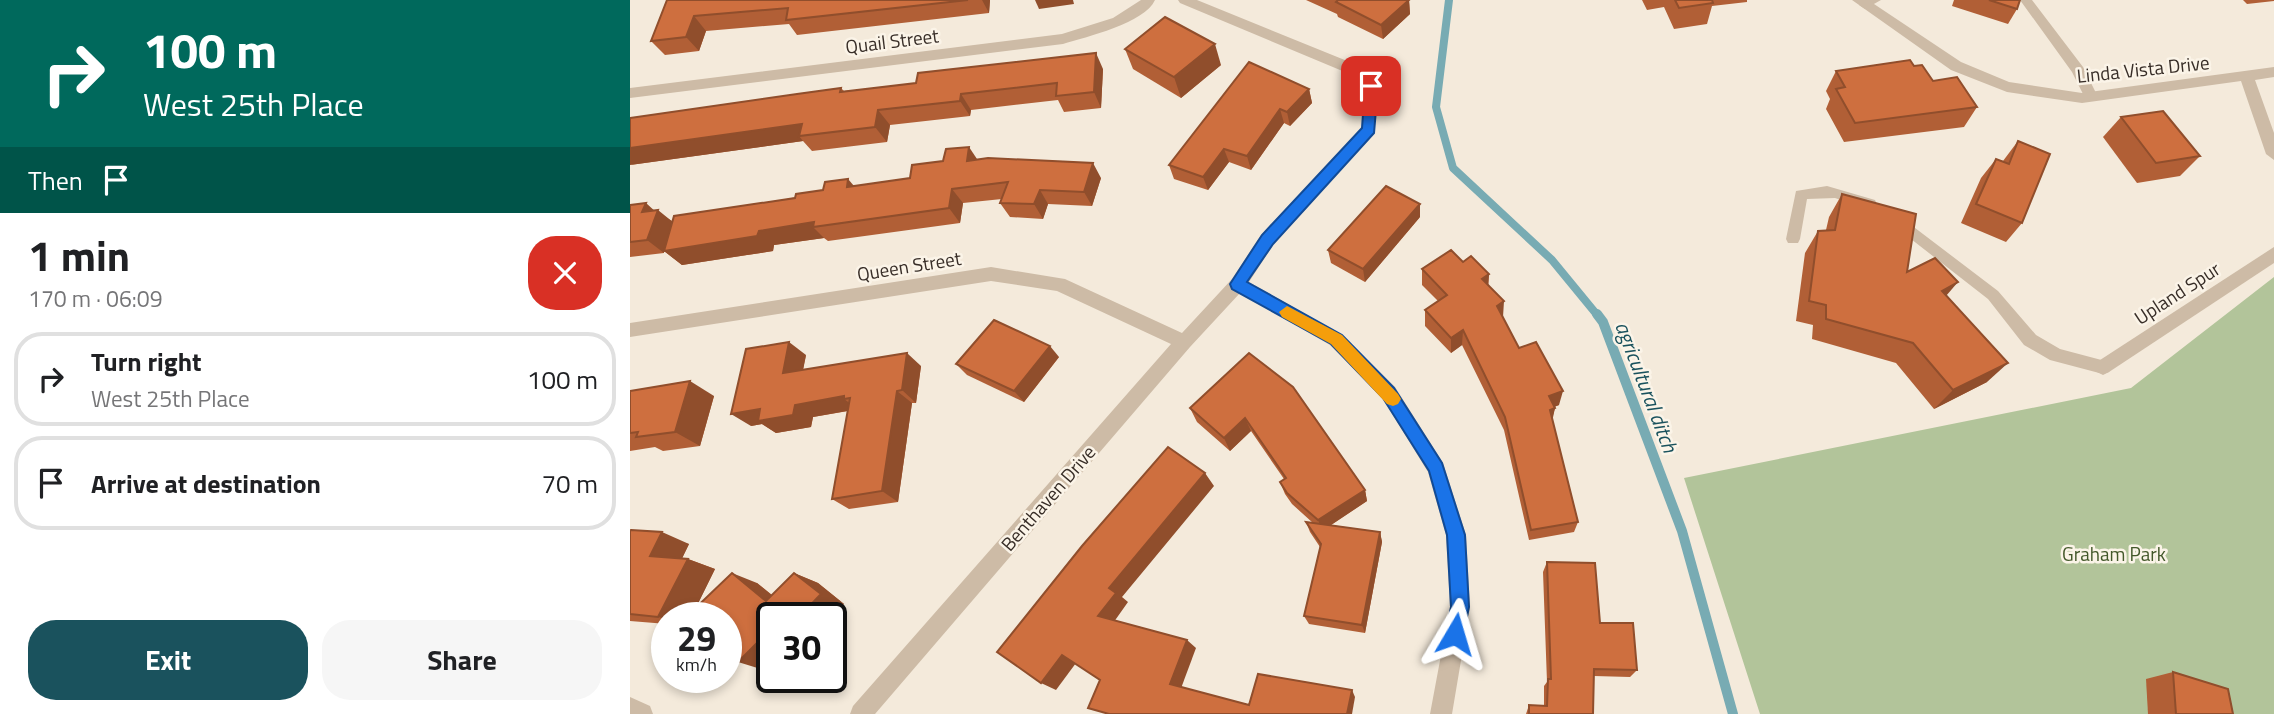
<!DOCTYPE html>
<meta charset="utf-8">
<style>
:root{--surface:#fff;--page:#f6f6f6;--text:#202124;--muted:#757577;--line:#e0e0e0;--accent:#1a525d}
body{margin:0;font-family:"Titillium Web",sans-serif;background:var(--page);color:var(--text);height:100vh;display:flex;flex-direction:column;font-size:26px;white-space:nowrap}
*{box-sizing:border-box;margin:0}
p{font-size:23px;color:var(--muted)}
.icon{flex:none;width:38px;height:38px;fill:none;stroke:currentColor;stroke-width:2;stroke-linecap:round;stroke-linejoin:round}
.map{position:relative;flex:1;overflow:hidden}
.sheet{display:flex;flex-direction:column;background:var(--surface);width:630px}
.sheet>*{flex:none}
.hud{background:#00695c;color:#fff;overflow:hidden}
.speed{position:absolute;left:21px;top:602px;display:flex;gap:14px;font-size:35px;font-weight:700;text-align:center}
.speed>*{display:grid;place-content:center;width:91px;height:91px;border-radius:50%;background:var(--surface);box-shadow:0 4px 10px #0003;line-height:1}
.speed small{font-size:18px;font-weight:400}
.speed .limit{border:4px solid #111;border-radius:10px;background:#fff;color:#111}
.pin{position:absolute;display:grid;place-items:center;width:60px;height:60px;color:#fff;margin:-30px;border-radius:14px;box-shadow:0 4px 10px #0006}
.me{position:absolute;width:77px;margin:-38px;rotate:7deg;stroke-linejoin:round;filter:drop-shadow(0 0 5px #0008)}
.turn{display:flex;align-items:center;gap:24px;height:147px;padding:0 28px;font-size:32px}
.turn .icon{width:91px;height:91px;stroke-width:2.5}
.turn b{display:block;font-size:49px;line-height:60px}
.then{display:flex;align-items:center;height:66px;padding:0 28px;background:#0003;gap:14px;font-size:26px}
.round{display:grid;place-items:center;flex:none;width:74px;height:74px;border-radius:28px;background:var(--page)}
.headline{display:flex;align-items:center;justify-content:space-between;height:119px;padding:0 28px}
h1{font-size:42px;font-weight:700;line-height:52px}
.button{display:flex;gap:14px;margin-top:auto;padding:14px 28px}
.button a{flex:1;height:80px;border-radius:28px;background:var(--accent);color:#fff;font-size:28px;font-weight:700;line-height:80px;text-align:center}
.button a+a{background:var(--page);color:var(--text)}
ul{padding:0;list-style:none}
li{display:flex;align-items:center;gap:21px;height:94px;margin:0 14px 10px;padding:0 14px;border:4px solid var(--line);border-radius:28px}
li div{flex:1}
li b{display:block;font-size:26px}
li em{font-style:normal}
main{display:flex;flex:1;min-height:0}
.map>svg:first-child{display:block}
</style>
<main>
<section class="sheet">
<div class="hud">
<div class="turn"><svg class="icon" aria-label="right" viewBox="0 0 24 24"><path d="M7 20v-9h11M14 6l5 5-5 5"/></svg><div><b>100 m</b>West 25th Place</div></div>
<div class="then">Then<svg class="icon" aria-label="arrive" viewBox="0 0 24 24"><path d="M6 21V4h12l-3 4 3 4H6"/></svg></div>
</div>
<div class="headline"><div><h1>1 min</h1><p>170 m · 06:09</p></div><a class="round" style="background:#d93025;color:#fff"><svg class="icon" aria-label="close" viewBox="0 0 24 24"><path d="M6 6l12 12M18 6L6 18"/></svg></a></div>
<ul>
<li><svg class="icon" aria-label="right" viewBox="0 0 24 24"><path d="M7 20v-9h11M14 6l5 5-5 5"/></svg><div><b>Turn right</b><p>West 25th Place</p></div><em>100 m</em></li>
<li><svg class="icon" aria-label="arrive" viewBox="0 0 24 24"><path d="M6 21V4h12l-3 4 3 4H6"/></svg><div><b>Arrive at destination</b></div><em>70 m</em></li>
</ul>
<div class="button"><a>Exit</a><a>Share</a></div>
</section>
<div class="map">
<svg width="1644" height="714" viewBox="0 0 1644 714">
<rect width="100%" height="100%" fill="#f4eadb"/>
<path fill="#b2c49a" d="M 1644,277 L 1644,714 L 1130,714 L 1054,478 L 1501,388 Z"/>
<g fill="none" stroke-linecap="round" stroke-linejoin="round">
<path stroke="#78abb3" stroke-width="8" d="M 819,0 L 806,107 L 823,168 L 922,260 L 968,316"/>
<path stroke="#78abb3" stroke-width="10" d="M 967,314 L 973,322 L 1052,531 L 1103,714"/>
<g fill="#cdbba6" fill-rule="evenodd">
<path d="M 1235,0 L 1251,0 L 1235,9 L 1229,5 Z"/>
<path d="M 1390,0 L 1402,0 L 1453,67 L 1468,97 L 1466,100 L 1456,100 L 1442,72 Z"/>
<path d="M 1197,186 L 1245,200 L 1247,204 L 1240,210 L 1205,198 L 1177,199 L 1170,239 L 1168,243 L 1158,243 L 1156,239 L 1166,191 Z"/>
<path d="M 1268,215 L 1368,291 L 1406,335 L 1430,349 L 1479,362 L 1481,367 L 1479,372 L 1473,374 L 1420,360 L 1394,345 L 1358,299 L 1263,225 L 1261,221 L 1263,217 Z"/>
</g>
<g fill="#cdbba6" fill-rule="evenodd">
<path d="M 511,0 L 525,0 C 515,23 456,37 433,44 L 0,98 L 0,88 L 432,34 L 483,18 Z"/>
<path d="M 548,0 L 567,0 L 732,67 L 748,86 L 744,134 L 643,245 L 619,282 L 712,335 L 765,387 L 813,463 L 836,535 L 840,607 L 822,714 L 800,714 L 820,607 L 816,535 L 798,472 L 753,399 L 700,345 L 610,293 L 560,347 L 245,714 L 220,714 L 223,706 L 541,344 L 427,291 L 361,281 L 0,337 L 0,323 L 361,267 L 435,279 L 552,333 L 602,279 L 631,235 L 732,128 L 734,87 L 722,75 L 550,3 Z"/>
<path d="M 1222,0 L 1238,0 L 1331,62 L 1379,82 L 1452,93 L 1644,67 L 1644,77 L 1625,80 L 1644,133 L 1644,160 L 1636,154 L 1611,81 L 1452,103 L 1377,92 L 1321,70 Z"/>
<path d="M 1644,247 L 1644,263 L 1479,372 L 1473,375 L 1467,372 L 1464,367 L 1467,362 Z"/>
<path d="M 0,697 L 20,706 L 23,714 L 0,714 Z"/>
</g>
</g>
<g fill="#b15f36">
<path d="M 37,0 L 360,0 L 359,13 L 167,35 L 159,24 L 76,31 L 69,51 L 35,55 L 21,41 Z"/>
<path d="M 676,0 L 779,0 L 780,14 L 753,39 L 708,17 L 707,14 Z"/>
<path d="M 1012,0 L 1117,0 L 1117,2 L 1082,6 L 1077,24 L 1044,29 L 1034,7 L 1017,10 Z"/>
<path d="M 1324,0 L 1390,0 L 1387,9 L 1378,24 L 1322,6 Z"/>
<path d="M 1613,0 L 1644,0 L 1644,1 L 1617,4 Z"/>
<path d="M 495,49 L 591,65 L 551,98 L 503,69 Z"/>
<path d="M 1284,66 L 1303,81 L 1347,107 L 1334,127 L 1214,142 L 1196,109 L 1200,99 L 1196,91 L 1206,71 Z"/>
<path d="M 473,69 L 471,108 L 434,112 L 428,100 L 341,110 L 340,116 L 260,125 L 257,142 L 182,151 L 173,141 L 0,165 L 211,88 L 214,91 Z"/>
<path d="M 679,89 L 682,103 L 660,126 L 654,123 L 621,170 L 599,162 L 578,190 L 544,179 L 539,165 Z"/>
<path d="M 1491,117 L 1570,156 L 1550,176 L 1507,183 L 1473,137 Z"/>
<path d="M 1388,141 L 1392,223 L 1376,242 L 1331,223 L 1351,178 L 1366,159 L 1373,161 Z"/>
<path d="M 348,159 L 471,178 L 462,206 L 418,204 L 413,219 L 380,217 L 370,203 L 372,199 L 333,203 L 330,223 L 198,241 L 194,238 L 144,245 L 143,251 L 52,265 L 34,251 L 34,253 L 0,257 L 0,205 L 24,210 L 42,221 L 224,186 L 280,178 Z"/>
<path d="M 1212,194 L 1277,272 L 1317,296 L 1357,382 L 1304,409 L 1266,363 L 1182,339 L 1183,325 L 1166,321 L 1175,253 L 1188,231 L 1196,230 L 1199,217 Z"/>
<path d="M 790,217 L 735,282 L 701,263 L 698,250 Z"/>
<path d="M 833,262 L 859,274 L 858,286 L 873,317 L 889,348 L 929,405 L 924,407 L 925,408 L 922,419 L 948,522 L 944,532 L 899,540 L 874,430 L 832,345 L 821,353 L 795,326 L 795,310 L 808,301 L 792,285 L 792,269 Z"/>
<path d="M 619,353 L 735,490 L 737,501 L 701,525 L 750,532 L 752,542 L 735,633 L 679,624 L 674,616 L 690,547 L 680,532 L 676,522 L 683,523 L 662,504 L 655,494 L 650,482 L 654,479 L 621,431 L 600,451 L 567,422 L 560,408 Z"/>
<path d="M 176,355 L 173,369 L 291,366 L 286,403 L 282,403 L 268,502 L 219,509 L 202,499 L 218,411 L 183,417 L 181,427 L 146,433 L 132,424 L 121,426 Z"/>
<path d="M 429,357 L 394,402 L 337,375 L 326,364 Z"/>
<path d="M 0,391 L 84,396 L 70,446 L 33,451 L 25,447 L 0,451 Z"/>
<path d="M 0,531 L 59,544 L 52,558 L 58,559 L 85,569 L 66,607 L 127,583 L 142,595 L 164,573 L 188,583 L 214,604 L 142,618 L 134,670 L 96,618 L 37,618 L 37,624 L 0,621 Z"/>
<path d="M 917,562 L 970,623 L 1007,670 L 1000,677 L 964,676 L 963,714 L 896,714 L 899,705 L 914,706 L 914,686 L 917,682 L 913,572 Z"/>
<path d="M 1543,672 L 1603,714 L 1518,714 L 1516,679 Z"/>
</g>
<g fill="#904e2c">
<path d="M 352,0 L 360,0 L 359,13 Z"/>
<path d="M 405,0 L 443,0 L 444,4 L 409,9 Z"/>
<path d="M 779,0 L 780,14 L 753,39 L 751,25 Z"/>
<path d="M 64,16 L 76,31 L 69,51 L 56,37 Z"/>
<path d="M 585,44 L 591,65 L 551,98 L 544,77 Z"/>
<path d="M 466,53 L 473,69 L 471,108 L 464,92 Z"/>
<path d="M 679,89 L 682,103 L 660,126 L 657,112 Z"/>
<path d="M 331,94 L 341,110 L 340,116 L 330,101 Z"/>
<path d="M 650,109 L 654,123 L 621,170 L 617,156 Z"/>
<path d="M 248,110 L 260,125 L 257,142 L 245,127 Z"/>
<path d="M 172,124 L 169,136 L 173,141 L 0,165 L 0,148 Z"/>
<path d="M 339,147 L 349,162 L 337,161 Z"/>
<path d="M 594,149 L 599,162 L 578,190 L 573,177 Z"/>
<path d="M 463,163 L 471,178 L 462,206 L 454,192 Z"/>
<path d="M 218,179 L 231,194 L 217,187 Z"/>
<path d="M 322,189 L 333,203 L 330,223 L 319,208 Z"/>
<path d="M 410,190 L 418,204 L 413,219 L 404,204 Z"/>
<path d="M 16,203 L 27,213 L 28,210 L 44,223 L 129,231 L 184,222 L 183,227 L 194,238 L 144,245 L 143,251 L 52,265 L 34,251 L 34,253 L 17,240 L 12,212 Z"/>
<path d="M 790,204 L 790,217 L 735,282 L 733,269 Z"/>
<path d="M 859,274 L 858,290 L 852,279 Z"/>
<path d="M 1328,282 L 1310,303 L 1312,291 Z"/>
<path d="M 874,301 L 873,317 L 867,306 Z"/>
<path d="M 833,330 L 832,345 L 821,353 L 821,338 Z"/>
<path d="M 159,342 L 176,355 L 170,386 L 153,373 Z"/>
<path d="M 420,346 L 429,357 L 394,402 L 384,391 Z"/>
<path d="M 277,353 L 291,366 L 286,403 L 272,390 Z"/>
<path d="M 1378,363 L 1357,382 L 1304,409 L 1323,390 Z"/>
<path d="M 60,381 L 84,396 L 70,446 L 45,432 Z"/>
<path d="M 267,391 L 282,403 L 268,502 L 252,491 Z"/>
<path d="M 933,391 L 929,405 L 916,410 L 919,396 Z"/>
<path d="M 214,396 L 214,399 L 228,409 L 183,417 L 181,427 L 146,433 L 132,424 L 121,426 L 101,414 L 130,409 L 165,405 Z"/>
<path d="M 925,408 L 922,422 L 920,410 Z"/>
<path d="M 615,418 L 621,431 L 600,451 L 594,438 Z"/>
<path d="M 575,473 L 584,486 L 492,597 L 498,602 L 481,626 L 468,616 L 479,588 Z"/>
<path d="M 735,490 L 737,501 L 692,531 L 688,520 Z"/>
<path d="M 32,532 L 59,544 L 48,567 L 20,556 Z"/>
<path d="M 750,532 L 752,542 L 735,633 L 732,625 Z"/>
<path d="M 58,559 L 85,569 L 61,618 L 37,618 L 37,619 L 28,617 Z"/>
<path d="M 102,573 L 127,583 L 161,611 L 136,601 Z"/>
<path d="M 164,573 L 188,583 L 214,604 L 200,618 L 168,618 Z"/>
<path d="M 142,628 L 142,662 L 134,670 L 108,662 Z"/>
<path d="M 557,640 L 566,648 L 550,691 L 540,684 Z"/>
<path d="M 432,655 L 446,663 L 426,690 L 411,683 Z"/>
<path d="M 722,690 L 725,697 L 722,714 L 717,714 Z"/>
</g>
<g fill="#ce6f3f" stroke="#904e2c" stroke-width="2">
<path d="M 37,0 L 338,0 L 156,20 L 158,8 L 64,16 L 56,37 L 21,41 Z"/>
<path d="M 708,0 L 779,0 L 751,25 L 706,2 Z"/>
<path d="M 1045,0 L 1082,0 L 1083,3 L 1049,8 Z"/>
<path d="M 1359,0 L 1390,0 L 1387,9 Z"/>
<path d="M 535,17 L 585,44 L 544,77 L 495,49 Z"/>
<path d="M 466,53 L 464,92 L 426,96 L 427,83 L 331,94 L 330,101 L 248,110 L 245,127 L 169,136 L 172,124 L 0,148 L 0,118 L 167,94 L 211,88 L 210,92 L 286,83 L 288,73 Z"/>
<path d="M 1280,60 L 1284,66 L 1292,65 L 1303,81 L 1327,77 L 1347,107 L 1225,123 L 1206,89 L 1215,87 L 1206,71 Z"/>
<path d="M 619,62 L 679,89 L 657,112 L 650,109 L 617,156 L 594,149 L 573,177 L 539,165 Z"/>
<path d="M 1533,111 L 1570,156 L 1526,163 L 1491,117 Z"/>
<path d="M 1388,141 L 1420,154 L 1392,223 L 1346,204 L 1366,159 L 1379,164 Z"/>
<path d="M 339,147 L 337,161 L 358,158 L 463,163 L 454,192 L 410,190 L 404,204 L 370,203 L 378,182 L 322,189 L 319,208 L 183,227 L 184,222 L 129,231 L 127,236 L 34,251 L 44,216 L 165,198 L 166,194 L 193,190 L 195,182 L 218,179 L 217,187 L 280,178 L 282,165 L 313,161 L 316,149 Z"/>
<path d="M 756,186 L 790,204 L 733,269 L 698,250 Z"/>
<path d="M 1212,194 L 1286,214 L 1277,272 L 1305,258 L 1328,282 L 1312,291 L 1378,363 L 1323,390 L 1283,343 L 1196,319 L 1196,305 L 1179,301 L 1188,231 L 1205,230 Z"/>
<path d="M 16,203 L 12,212 L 28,210 L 17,240 L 0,242 L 0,205 Z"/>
<path d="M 821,250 L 833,262 L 841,256 L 859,274 L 852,279 L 874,301 L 867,306 L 889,348 L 906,342 L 933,391 L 919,396 L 925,408 L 920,410 L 948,522 L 901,530 L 875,417 L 833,330 L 821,338 L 795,310 L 817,295 L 792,269 Z"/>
<path d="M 364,320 L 420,346 L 384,391 L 326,364 Z"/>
<path d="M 159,342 L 153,373 L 277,353 L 272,390 L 267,391 L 252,491 L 202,499 L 220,398 L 214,399 L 214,396 L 165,405 L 163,415 L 128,421 L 130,409 L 101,414 L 116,349 Z"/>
<path d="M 619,353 L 663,387 L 735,490 L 688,520 L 657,493 L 650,482 L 656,478 L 615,418 L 594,438 L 560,408 Z"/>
<path d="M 60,381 L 45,432 L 6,437 L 8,432 L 0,433 L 0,391 Z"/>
<path d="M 538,447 L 575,473 L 479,588 L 486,593 L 468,616 L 557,640 L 540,684 L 619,705 L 628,674 L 722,690 L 717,714 L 479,714 L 458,708 L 470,680 L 432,655 L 411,683 L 367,652 L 452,546 Z"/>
<path d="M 676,522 L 750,532 L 732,625 L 674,616 L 691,544 Z"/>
<path d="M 1,530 L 32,532 L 20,556 L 58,559 L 28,617 L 0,614 L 0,531 Z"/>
<path d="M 917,562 L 965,563 L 970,623 L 1003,623 L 1007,670 L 964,669 L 963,714 L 899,714 L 899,705 L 917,706 L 918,679 L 921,679 Z"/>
<path d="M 102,573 L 136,601 L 164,573 L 191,594 L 168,618 L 142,618 L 142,628 L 108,662 L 96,652 L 96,618 L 56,617 Z"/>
<path d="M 1543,672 L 1598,689 L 1603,714 L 1546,714 Z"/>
</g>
<path fill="#1a73e8" stroke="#114b97" stroke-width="2" d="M 741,81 L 748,86 L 744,133 L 643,244 L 617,282 L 712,335 L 764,388 L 812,463 L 835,535 L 839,607 L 832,640 L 825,643 L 819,640 L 816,634 L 821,607 L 817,535 L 799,471 L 753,398 L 701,344 L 602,289 L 600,284 L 632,235 L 732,128 L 735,86 Z"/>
<path fill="#f59e0b" d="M 657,306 L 712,335 L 768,394 L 771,399 L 768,404 L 763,406 L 757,404 L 701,344 L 652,317 L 649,312 Z"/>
<g text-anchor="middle" stroke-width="5" stroke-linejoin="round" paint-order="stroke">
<g font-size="19" fill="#382e28" stroke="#fbf4e8">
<text transform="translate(262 41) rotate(-7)" y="7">Quail Street</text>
<text transform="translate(1513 69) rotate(-6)" y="7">Linda Vista Drive</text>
<text transform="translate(279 266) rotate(-9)" y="7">Queen Street</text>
<text transform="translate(1547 293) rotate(-33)" y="7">Upland Spur</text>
<text transform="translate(418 498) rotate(-49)" y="7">Benthaven Drive</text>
</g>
<g font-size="19" fill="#43582a" stroke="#fbf4e8">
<text x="1484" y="561">Graham Park</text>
</g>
<g font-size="21" font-style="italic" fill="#1a525d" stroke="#fbf4e8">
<text transform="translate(1016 387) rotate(69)" y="7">agricultural ditch</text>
</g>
</g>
</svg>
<div class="speed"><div>29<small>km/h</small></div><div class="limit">30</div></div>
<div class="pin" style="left:741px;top:86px;background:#d93025"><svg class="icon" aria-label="arrive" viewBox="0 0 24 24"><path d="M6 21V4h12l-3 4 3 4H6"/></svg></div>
<svg class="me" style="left:825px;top:634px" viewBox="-20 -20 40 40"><path d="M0-17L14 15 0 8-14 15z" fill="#1a73e8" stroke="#fff" stroke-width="4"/></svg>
</div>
</main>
